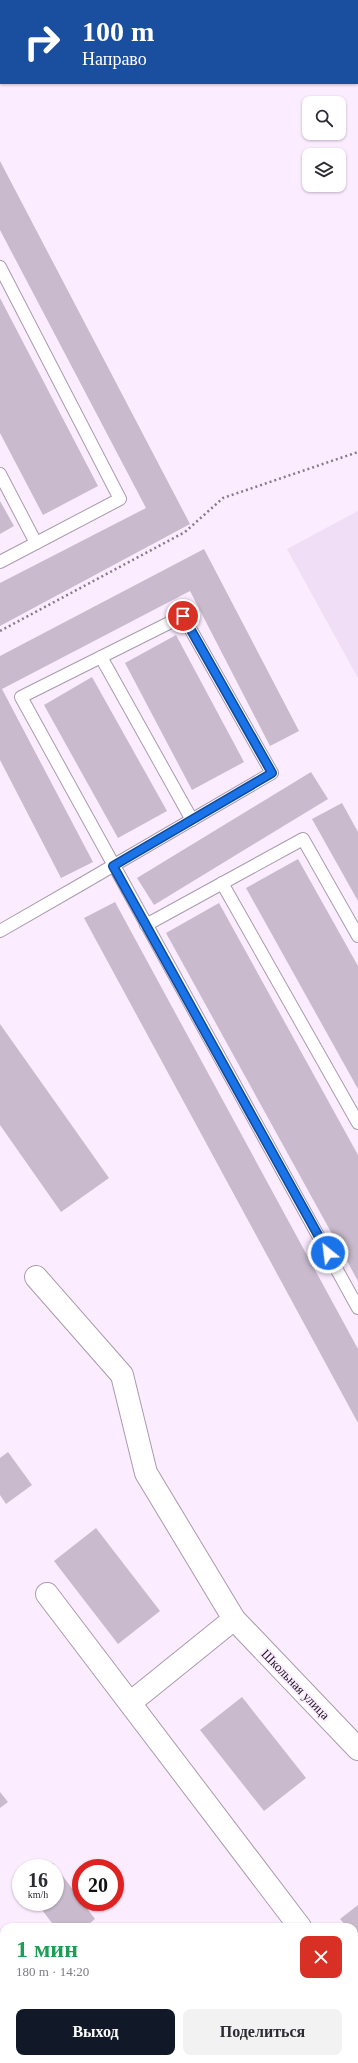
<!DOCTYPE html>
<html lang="ru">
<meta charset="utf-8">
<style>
:root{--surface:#fff;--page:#f2f2f3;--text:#2b2b33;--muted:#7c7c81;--accent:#111827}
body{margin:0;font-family:Georgia,serif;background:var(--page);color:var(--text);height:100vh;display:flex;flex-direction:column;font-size:15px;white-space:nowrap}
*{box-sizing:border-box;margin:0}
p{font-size:13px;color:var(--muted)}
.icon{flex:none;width:22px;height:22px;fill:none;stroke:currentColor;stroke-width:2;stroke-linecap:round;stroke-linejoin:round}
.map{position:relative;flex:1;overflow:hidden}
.drawer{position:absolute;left:0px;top:1923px;width:358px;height:140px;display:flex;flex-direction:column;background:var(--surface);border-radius:12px 12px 0 0;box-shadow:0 1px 3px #0004}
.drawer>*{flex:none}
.hud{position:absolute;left:0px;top:0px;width:358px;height:84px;box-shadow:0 1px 3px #0004;background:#1a4fa0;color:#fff;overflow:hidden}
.buttons{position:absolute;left:302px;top:96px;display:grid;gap:8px}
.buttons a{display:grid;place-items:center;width:44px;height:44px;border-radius:8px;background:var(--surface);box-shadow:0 1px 3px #0004;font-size:20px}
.speed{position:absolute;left:12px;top:1859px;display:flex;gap:8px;font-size:20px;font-weight:700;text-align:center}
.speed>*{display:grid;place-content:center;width:52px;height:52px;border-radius:50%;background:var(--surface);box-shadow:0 1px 3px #0004;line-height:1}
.speed small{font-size:10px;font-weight:400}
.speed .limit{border:6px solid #d22;background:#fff;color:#111}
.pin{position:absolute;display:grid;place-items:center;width:34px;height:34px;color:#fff;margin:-17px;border:2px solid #fff;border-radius:50%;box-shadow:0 1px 4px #0007}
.me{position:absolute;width:44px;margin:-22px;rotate:331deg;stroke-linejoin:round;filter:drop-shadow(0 0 3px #0008)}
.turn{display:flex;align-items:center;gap:14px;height:84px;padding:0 16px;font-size:18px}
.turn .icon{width:52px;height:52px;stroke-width:2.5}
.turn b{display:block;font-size:28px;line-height:34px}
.round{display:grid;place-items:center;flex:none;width:42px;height:42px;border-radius:8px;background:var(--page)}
.summary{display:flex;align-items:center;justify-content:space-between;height:68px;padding:0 16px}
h1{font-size:24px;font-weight:700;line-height:30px;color:#1e9e55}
.action{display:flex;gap:8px;margin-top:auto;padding:8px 16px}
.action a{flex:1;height:46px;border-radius:8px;background:var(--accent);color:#fff;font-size:16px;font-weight:700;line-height:46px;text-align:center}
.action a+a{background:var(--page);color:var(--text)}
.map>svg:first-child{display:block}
</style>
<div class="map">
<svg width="358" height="2063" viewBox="0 0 358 2063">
<rect width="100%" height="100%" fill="#fbecff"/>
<path fill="#f0ddf6" d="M 358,511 L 358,678 L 287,549 Z"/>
<g fill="#c9bbcd">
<path d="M 0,161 L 190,524 L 0,626 L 0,583 L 146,508 L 0,230 Z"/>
<path d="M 0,298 L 98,486 L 43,515 L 0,433 Z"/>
<path d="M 0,501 L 14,526 L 0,534 Z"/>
<path d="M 204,549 L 299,731 L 270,746 L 190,591 L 2,689 L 93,862 L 61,878 L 0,760 L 0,656 Z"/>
<path d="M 176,635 L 244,762 L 192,790 L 125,663 Z"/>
<path d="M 92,677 L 167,811 L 118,838 L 44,705 Z"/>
<path d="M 311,772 L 328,799 L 154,905 L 137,878 Z"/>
<path d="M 342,803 L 358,832 L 358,901 L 312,819 Z"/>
<path d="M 298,859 L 358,966 L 358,1089 L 246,888 Z"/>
<path d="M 115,902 L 358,1349 L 358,1423 L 84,918 Z"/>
<path d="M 219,903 L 358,1155 L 358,1281 L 166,933 Z"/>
<path d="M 0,1024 L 109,1178 L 61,1212 L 0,1125 Z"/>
<path d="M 8,1452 L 32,1485 L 6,1504 L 0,1495 L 0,1458 Z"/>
<path d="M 96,1528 L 160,1611 L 118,1644 L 54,1561 Z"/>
<path d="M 242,1697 L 306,1778 L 264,1811 L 200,1730 Z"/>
<path d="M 0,1792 L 8,1802 L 0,1808 Z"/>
<path d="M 53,1863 L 95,1919 L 85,1927 L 55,1927 L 36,1902 L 55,1902 L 55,1868 L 47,1868 Z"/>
<path d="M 358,1905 L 358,1942 L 354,1936 L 354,1927 L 347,1927 L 340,1919 Z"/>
</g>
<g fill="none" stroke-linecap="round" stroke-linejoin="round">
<g stroke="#a99bad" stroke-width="14">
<g id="lane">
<path d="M 0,267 L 120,499 L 0,562"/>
<path d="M 0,474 L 36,543"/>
<path d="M 101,657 L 192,820"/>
<path d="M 222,883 L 358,1123"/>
<path d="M 146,925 L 303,839 L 358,936"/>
<path d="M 0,931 C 91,879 181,826 272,773 L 183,616 L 21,697 L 358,1308"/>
</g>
</g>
<g stroke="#a99bad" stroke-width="24">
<g id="street">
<path d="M 36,1277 L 122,1375 L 146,1473 L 234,1619 L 130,1703"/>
<path d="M 47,1594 L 300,1927"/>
<path d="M 234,1619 L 358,1749"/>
<path d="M 354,1998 L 358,2003"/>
</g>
</g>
<path stroke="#867c89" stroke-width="2.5" stroke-dasharray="2 3" stroke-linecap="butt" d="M 0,631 L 185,532 L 223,498 L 358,452"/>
<use href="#lane" stroke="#fff" stroke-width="12"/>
<use href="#street" stroke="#fff" stroke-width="22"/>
</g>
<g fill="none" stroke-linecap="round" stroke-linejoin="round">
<g stroke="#114b97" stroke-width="10">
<path id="route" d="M 183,616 L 272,773 L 113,866 L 328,1253"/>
</g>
<use href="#route" stroke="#1a73e8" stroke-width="7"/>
</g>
<g text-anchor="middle" stroke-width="4" stroke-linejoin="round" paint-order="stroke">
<g font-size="13" fill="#19141b" stroke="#fbecff">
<text transform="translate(296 1684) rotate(46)" y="5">Школьная улица</text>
</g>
</g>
</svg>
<div class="buttons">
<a><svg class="icon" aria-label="search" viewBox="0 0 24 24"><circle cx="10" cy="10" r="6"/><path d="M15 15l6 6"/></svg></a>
<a><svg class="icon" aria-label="layers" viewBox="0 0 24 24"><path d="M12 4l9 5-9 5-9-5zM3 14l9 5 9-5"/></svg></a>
</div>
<div class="speed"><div>16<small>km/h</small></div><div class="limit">20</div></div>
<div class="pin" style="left:183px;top:616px;background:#d93025"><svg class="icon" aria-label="arrive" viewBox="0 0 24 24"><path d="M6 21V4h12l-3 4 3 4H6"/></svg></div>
<svg class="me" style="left:328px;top:1253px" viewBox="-20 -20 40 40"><circle r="17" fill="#1a73e8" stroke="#fff" stroke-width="3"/><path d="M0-11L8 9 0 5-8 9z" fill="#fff"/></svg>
<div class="hud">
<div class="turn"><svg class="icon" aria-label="right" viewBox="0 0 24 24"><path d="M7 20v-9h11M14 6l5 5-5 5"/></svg><div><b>100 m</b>Направо</div></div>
</div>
<section class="drawer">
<div class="summary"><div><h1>1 мин</h1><p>180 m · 14:20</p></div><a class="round" style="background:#d93025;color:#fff"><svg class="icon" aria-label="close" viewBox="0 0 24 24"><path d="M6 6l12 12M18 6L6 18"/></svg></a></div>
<div class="action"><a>Выход</a><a>Поделиться</a></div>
</section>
</div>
